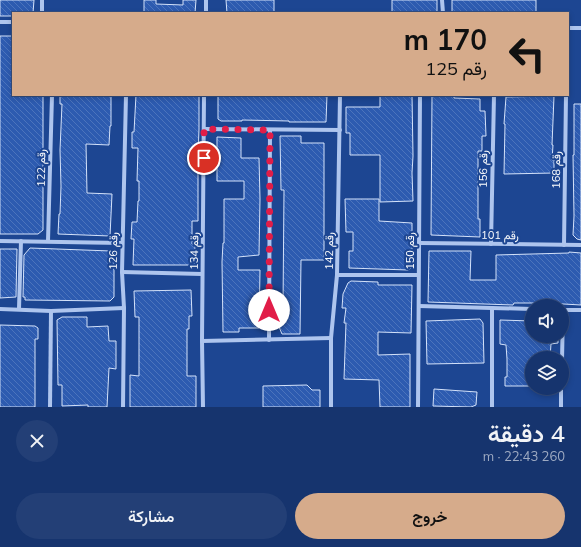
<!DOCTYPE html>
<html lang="ar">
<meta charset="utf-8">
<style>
:root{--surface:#16346e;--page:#233f76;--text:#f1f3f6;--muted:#9eaac2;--line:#354f81;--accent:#d6ab8b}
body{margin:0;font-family:Mulish,Vazirmatn,sans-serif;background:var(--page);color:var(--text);direction:rtl;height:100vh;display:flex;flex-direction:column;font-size:15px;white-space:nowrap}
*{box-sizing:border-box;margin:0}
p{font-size:13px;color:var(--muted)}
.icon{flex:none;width:22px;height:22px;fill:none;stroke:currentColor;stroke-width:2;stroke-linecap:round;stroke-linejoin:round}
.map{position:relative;height:407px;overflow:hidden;direction:ltr}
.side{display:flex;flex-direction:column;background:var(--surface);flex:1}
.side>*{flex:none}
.banner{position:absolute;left:12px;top:12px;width:557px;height:84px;border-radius:0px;box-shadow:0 2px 6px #0003,0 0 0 1px var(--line);direction:rtl;background:#d6ab8b;color:#111;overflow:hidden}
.controls{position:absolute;left:525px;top:299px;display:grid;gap:8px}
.controls a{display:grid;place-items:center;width:44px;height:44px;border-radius:50%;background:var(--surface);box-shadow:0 2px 6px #0003,0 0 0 1px var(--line);font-size:20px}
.pin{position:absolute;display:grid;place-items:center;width:34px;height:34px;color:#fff;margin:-17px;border:2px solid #fff;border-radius:50%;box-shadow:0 1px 4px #0007}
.me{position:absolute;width:44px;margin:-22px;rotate:0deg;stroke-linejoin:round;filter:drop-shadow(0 0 3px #0008)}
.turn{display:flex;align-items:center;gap:14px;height:84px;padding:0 16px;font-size:18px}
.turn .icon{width:52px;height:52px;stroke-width:2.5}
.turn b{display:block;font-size:28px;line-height:34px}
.round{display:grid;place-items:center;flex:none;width:42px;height:42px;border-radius:21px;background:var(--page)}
.overview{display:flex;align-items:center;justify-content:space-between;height:68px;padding:0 16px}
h1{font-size:24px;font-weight:600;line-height:30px}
.primary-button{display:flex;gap:8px;margin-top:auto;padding:8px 16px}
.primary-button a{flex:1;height:46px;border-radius:24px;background:var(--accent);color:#111;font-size:16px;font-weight:600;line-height:46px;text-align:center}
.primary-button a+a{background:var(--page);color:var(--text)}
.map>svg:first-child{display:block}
</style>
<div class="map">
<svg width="581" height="407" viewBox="0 0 581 407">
<defs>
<pattern id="building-back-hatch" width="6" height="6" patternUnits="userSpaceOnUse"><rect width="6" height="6" fill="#2d5bb0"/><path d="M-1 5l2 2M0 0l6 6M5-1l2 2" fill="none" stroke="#4c74bc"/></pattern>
</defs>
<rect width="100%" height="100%" fill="#1d4692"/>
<g fill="url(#building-back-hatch)" stroke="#d4e2fa">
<path d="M 0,0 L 34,0 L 33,13 L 13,13 L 13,16 L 0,16 Z"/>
<path d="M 144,0 L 156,0 L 156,4 L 183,5 L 183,0 L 196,0 L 195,13 L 144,13 Z"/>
<path d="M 226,0 L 274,0 L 274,13 L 227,13 Z"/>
<rect x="392" y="0" width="45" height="13"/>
<rect x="452" y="0" width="84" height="13"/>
<path d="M 0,36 L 13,36 L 13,95 L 43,95 L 43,230 L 38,234 L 0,234 Z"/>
<path d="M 60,95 L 111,95 L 111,126 L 110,126 L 109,145 L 86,144 L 87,193 L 112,194 L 110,236 L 58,234 L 59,214 L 60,214 L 61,186 L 60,150 L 62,104 L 60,104 Z"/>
<path d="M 136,95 L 199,95 L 199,129 L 198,155 L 198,221 L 192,221 L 192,244 L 195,244 L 195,265 L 133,265 L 134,239 L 131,239 L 132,222 L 137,222 L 138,201 L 139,201 L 139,181 L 137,181 L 138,148 L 132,148 L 132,132 L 134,132 Z"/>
<path d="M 218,95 L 327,95 L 326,122 L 289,122 L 289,121 L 242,120 L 242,121 L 221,121 L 218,119 Z"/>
<path d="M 380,95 L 412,95 L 413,156 L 412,173 L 413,201 L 380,202 L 380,155 L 350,155 L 350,133 L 346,133 L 346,107 L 380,107 Z"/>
<path d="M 432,95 L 454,95 L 454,98 L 480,99 L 480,111 L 485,111 L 486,136 L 482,136 L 482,151 L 478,151 L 478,219 L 480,219 L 480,237 L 431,235 Z"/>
<path d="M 554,96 L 552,145 L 553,145 L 552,160 L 554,160 L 554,173 L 504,174 L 505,124 L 504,124 L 506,97 Z"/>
<path d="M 574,104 L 581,104 L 581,240 L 577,239 L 573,235 L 574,216 L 573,155 L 574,155 Z"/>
<path d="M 280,136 L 301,136 L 301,143 L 324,143 L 324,260 L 301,260 L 300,334 L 282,334 L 279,327 L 280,308 L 283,308 L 284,190 L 281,190 Z"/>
<path d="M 217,137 L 241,138 L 241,158 L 259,158 L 260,199 L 259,255 L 238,257 L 238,270 L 260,270 L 259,328 L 239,328 L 239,332 L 223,332 L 222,262 L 223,243 L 224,243 L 224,199 L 244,199 L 244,181 L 217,181 Z"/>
<path d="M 345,199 L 379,199 L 379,221 L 412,223 L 412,267 L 408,270 L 349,268 L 349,251 L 353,251 L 353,232 L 346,232 Z"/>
<path d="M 30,248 L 111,251 L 114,253 L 114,297 L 110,301 L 25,300 L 25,297 L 23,297 L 24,255 Z"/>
<path d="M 0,249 L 17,249 L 16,297 L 0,298 Z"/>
<path d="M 429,251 L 471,251 L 470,280 L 496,280 L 496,255 L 569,253 L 569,252 L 581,253 L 581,305 L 546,303 L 514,303 L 513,305 L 428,302 Z"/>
<path d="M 351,281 L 378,282 L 378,285 L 412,285 L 411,333 L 378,332 L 378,355 L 410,354 L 410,407 L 380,407 L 379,380 L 344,379 L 346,323 L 344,323 L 346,308 L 342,308 L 343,294 L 348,283 Z"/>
<path d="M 191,290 L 192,316 L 189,316 L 189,329 L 187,329 L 187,376 L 196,376 L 196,407 L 130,407 L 130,375 L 139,376 L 139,317 L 135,317 L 134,291 Z"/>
<path d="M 62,317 L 87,317 L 87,327 L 108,326 L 109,341 L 116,341 L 116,369 L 109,368 L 107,407 L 88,407 L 88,405 L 62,406 L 62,385 L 58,385 L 57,320 Z"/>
<path d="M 480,319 L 483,323 L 484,363 L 427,364 L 426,321 Z"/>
<path d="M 500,320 L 532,321 L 532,336 L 558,336 L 558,343 L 551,344 L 550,358 L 532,358 L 532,386 L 505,386 L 505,377 L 507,377 L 507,359 L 506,345 L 500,344 Z"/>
<path d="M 0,325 L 35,326 L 38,328 L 38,339 L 35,339 L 35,407 L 0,407 Z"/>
<path d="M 307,385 L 312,390 L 320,390 L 320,407 L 263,407 L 263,386 Z"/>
<path d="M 434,389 L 477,392 L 476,405 L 471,407 L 433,406 Z"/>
</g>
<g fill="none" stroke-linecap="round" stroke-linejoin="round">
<g stroke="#aec5ee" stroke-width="4">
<path d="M 442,0 L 443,13"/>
<path d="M 42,13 L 42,0"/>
<path d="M 206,13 L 206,0"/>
<path d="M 0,22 L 13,22"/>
<path d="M 568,28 L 581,28"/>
<path d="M 204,129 L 340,130"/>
<path d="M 0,241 L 122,243"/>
<path d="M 48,241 L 52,95"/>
<path d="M 419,243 L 581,245"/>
<path d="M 491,244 L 494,95"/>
<path d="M 564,245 L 566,95"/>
<path d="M 122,272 L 202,274"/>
<path d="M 337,275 L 418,275"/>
<path d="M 419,306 L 532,309"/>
<path d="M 0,309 L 51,311 L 124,308"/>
<path d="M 19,309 L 21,241"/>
<path d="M 562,310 L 581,310"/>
<path d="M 269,340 L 270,130"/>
<path d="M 202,341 L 331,338"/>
<path d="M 562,361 L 563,310"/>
<path d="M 50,407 L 51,311"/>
<path d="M 123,407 L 124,308 L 122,272 L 126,95"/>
<path d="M 203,407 L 202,341 L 204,95"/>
<path d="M 331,407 L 331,338 L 337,275 L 340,95"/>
<path d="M 418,407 L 420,95"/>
<path d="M 492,407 L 492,308"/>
<path d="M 561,407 L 561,388"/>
</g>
</g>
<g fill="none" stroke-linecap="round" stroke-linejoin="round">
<path stroke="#e11d48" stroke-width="7" stroke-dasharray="0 12.6" d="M 204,158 L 204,129 L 270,130 L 269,310"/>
</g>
<g text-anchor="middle" stroke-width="4" stroke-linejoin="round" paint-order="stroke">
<g font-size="11" fill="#fff" stroke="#1d4692">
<text transform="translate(41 168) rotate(-89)" y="4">رقم 122</text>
<text transform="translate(483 169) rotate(-89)" y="4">رقم 156</text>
<text transform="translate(556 170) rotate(-89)" y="4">رقم 168</text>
<text transform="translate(500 235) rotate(1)" y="4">رقم 101</text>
<text transform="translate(113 251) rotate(-89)" y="4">رقم 126</text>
<text transform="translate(194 251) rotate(-89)" y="4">رقم 134</text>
<text transform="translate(329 251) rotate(-89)" y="4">رقم 142</text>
<text transform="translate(410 251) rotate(-90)" y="4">رقم 150</text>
</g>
</g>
</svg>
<div class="controls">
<a><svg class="icon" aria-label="sound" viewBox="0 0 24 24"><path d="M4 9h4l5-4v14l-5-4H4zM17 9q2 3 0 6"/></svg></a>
<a><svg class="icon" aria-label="layers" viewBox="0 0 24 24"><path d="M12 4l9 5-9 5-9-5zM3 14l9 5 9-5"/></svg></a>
</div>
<div class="pin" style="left:204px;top:158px;background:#d93025"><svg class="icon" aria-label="arrive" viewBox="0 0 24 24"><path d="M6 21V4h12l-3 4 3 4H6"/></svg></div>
<svg class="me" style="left:269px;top:310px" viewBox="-20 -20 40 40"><circle r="19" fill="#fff"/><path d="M0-13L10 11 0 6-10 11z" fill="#e11d48"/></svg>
<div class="banner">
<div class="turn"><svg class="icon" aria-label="left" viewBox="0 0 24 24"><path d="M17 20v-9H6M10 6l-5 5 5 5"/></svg><div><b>170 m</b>رقم 125</div></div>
</div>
</div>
<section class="side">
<div class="overview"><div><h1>4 دقيقة</h1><p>260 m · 22:43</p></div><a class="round"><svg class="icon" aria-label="close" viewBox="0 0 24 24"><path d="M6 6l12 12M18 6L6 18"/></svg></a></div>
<div class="primary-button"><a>خروج</a><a>مشاركة</a></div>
</section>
